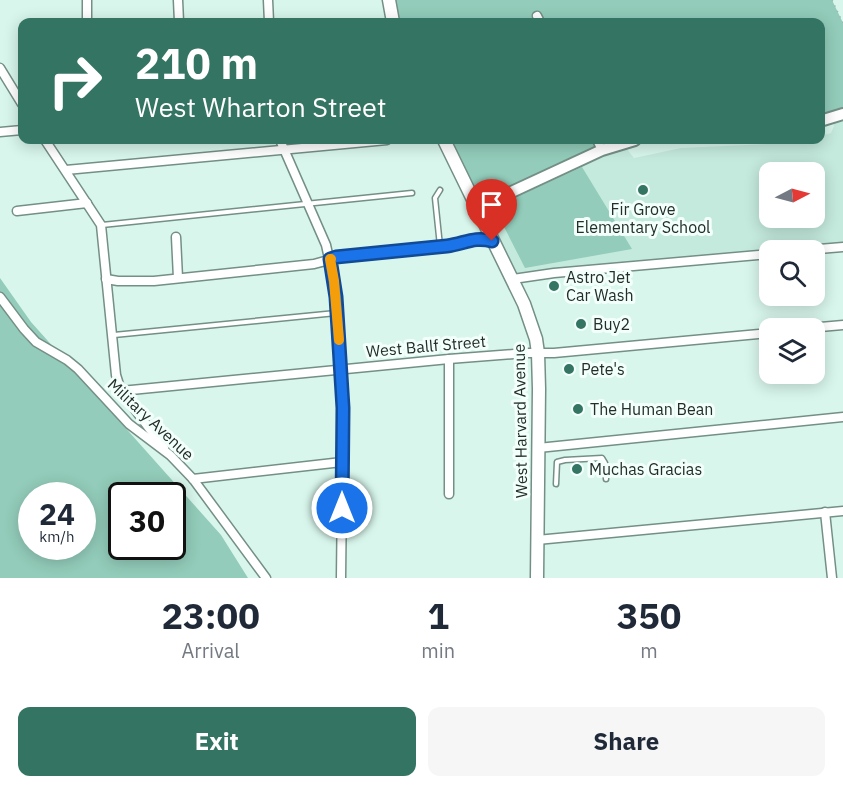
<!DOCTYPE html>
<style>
:root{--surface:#fff;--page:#f6f6f7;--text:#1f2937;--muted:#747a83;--accent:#347463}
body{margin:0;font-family:"IBM Plex Sans",sans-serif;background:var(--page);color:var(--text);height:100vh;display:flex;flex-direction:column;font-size:22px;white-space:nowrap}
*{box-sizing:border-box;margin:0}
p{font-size:20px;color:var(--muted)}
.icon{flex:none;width:33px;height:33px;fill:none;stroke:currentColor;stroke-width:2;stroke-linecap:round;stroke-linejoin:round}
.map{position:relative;height:578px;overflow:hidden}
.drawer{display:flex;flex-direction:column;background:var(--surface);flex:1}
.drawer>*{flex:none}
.banner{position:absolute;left:18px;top:18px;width:807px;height:126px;border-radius:12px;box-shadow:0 3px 15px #0003;background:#347463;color:#fff;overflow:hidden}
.needle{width:39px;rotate:84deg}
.buttons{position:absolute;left:759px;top:162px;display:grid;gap:12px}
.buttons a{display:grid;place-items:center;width:66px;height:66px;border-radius:12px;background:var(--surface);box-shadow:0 3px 15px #0003;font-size:30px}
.speed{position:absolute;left:18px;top:482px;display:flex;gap:12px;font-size:30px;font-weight:700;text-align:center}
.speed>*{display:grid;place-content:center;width:78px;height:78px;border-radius:50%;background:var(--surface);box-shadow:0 3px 15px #0003;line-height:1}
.speed small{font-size:15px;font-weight:400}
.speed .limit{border:3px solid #111;border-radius:9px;background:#fff;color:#111}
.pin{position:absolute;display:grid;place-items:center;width:51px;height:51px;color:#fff;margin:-62px -26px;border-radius:50% 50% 50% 0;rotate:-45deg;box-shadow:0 0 6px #0007}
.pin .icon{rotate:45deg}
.me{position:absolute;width:66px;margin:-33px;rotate:0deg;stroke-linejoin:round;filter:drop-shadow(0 0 4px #0008)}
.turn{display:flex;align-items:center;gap:21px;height:126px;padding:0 18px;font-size:27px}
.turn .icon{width:78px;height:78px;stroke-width:2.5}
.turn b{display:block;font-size:42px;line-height:51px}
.eta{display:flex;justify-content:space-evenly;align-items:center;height:102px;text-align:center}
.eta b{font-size:36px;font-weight:700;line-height:42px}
.action{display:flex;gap:12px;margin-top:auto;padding:12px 18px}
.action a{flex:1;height:69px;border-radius:12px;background:var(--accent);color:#fff;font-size:24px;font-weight:700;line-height:69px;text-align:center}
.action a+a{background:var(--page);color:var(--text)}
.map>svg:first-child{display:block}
</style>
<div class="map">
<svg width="843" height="578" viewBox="0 0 843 578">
<rect width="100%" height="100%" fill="#d8f6ec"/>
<path fill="#c4eadd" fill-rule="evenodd" d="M 843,114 L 843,247 L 808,250 L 770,250 L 513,279 L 477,208 L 622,143 L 634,158 L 681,148 L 789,143 L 803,140 L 820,140 L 821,136 L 831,133 L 834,126 L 832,117 ZM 770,172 L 814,172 L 814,218 L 770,218 Z"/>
<g fill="#93ccba" fill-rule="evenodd">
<path d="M 389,0 L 832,0 L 843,23 L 843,112 L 821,119 L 820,22 L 393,22 Z"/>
<path d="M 444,140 L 636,140 L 477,208 Z"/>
<path d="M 582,167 L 632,249 L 525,268 L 498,215 L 497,209 L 500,204 Z"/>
<path d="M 0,278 L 31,322 L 221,535 L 248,578 L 0,578 ZM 32,495 L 82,495 L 82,546 L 32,546 ZM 122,495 L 172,495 L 172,546 L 122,546 Z"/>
</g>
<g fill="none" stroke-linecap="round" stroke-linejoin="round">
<g stroke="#748f86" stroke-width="7">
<g id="service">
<path d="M 440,190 L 435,198 L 440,246"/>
<path d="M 102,225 L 412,193"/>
<path d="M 114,335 L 336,313"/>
<path d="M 556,484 L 557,462 L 565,460 L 602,458 L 605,463 L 606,479"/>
</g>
</g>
<g stroke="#748f86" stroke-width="11">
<g id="minor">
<path d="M 87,0 L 87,22"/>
<path d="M 178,0 L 179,22"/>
<path d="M 268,0 L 269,22"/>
<path d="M 537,16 L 540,22"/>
<path d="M 0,68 L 22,104"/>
<path d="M 0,132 L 22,130"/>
<path d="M 45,140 L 101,225 L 116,375 L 121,391 L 164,448"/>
<path d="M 280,140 L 326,245 L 334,281 L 343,408 L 341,578"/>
<path d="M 597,140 L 602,150"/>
<path d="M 66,170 L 387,140"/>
<path d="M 17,211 L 87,203"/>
<path d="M 176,237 L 178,278"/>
<path d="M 807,250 L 843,247"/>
<path d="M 106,279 L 118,281 L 154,281 L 314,264 C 357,251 403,251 447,246 C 464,244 474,236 493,241"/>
<path d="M 513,279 L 554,273 L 770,254"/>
<path d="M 0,297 L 24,329 L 36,342 L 67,360 L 78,369 L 129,424 L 170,455 L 193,479 L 266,578"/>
<path d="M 809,328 L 843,325"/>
<path d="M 449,359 L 449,494"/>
<path d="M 121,391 L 449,359 L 526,353 L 554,353 L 770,333"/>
<path d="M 538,448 L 843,417"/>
<path d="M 193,479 L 342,462"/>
<path d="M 825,512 L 832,578"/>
<path d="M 537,540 L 843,511"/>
</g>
</g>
<g stroke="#748f86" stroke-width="14">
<g id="tertiary">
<path d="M 820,121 L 843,114"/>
<path d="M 477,208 L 602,150 L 635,140"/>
</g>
</g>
<g stroke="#748f86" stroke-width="15">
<g id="secondary">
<path d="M 389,0 L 393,22"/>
<path d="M 444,140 L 524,304 L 536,339 L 538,353 L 539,389 L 537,578"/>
</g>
</g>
<path stroke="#a1b9b2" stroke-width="1.5" stroke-dasharray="1.5 4.5" stroke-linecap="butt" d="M 832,0 L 843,23"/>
<use href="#service" stroke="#fff" stroke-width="4"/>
<use href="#minor" stroke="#fff" stroke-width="8"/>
<use href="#tertiary" stroke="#fff" stroke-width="10"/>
<use href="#secondary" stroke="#fff" stroke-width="12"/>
</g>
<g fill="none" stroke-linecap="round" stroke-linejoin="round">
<g stroke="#114b97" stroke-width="15">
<path id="route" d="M 342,508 L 343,408 L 336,297 L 330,259 L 336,257 C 373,253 410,250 447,246 C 464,244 474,236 492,241"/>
</g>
<use href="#route" stroke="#1a73e8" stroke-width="10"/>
<path stroke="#f59e0b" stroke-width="10" d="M 331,259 L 330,259 L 334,281 L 339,340"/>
</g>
<g fill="#347463" stroke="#f3fffb" stroke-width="2">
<circle cx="643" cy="190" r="6"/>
<circle cx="554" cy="286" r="6"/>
<circle cx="581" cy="324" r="6"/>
<circle cx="569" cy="369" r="6"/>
<circle cx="578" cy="409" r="6"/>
<circle cx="577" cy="469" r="6"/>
</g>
<g text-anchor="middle" stroke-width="6" stroke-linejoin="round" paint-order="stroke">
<g font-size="16" fill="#232e2b" stroke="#f3fffb" text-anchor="start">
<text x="643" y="215" text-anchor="middle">Fir Grove<tspan x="643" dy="18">Elementary School</tspan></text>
<text x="566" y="283">Astro Jet<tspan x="566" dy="18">Car Wash</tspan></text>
<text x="593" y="330">Buy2</text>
<text x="581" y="375">Pete's</text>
<text x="590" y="415">The Human Bean</text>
<text x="589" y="475">Muchas Gracias</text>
</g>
<g font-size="16" fill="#232e2b" stroke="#f3fffb">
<text transform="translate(426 346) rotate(-5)" y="6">West Ballf Street</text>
<text transform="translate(151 419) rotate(43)" y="6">Military Avenue</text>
<text transform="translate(520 421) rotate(-91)" y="6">West Harvard Avenue</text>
</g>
</g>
</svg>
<div class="buttons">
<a><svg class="needle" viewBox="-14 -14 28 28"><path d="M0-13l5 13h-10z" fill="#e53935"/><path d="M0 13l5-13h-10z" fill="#747a83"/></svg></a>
<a><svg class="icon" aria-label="search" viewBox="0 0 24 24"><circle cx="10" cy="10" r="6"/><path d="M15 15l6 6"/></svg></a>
<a><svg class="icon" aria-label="layers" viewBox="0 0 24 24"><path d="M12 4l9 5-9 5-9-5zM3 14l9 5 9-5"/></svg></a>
</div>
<div class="speed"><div>24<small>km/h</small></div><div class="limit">30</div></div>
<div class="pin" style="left:492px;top:241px;background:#d93025"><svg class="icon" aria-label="arrive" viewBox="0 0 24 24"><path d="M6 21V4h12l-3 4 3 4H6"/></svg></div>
<svg class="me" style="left:342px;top:508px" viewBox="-20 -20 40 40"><circle r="17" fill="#1a73e8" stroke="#fff" stroke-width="3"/><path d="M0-11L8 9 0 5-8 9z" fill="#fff"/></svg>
<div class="banner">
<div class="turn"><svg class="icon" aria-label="right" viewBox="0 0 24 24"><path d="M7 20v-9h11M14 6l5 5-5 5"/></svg><div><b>210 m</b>West Wharton Street</div></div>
</div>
</div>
<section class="drawer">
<div class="eta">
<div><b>23:00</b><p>Arrival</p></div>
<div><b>1</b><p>min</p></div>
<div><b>350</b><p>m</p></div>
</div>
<div class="action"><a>Exit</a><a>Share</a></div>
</section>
